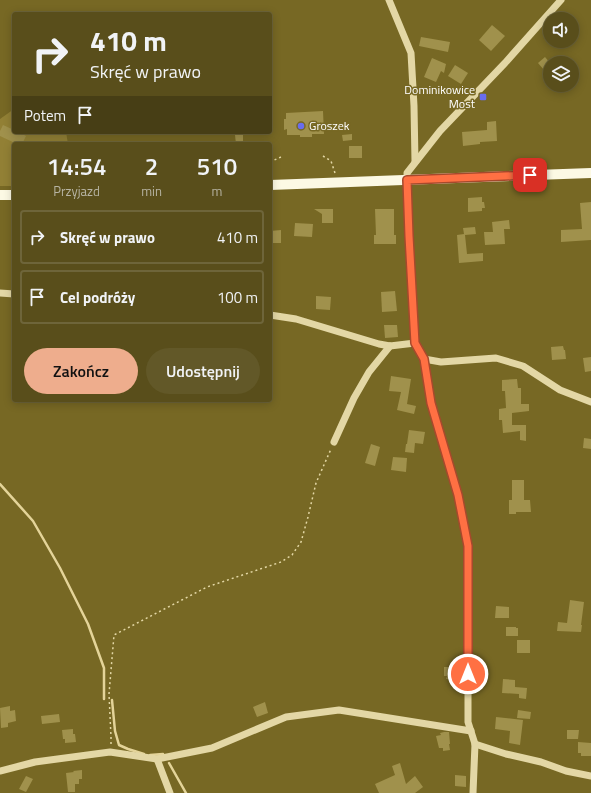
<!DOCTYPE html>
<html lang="pl">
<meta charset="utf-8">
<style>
:root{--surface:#594e1b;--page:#625828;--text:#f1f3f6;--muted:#b7b4a3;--line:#6e653a;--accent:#eead8d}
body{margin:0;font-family:"Titillium Web",sans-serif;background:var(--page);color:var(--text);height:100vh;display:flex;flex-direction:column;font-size:15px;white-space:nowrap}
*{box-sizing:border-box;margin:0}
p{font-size:13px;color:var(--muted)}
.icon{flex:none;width:22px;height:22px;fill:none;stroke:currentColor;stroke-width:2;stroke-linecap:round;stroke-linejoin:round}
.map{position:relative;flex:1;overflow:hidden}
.details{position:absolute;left:12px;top:142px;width:260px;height:260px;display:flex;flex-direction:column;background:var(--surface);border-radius:4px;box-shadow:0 2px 10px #0003,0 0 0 1px var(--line)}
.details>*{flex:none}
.banner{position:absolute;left:12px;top:12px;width:260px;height:122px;border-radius:4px;box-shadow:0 2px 10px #0003,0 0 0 1px var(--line);background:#594e1b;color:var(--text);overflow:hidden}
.buttons{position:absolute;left:543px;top:12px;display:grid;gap:8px}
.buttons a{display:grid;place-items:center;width:36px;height:36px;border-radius:50%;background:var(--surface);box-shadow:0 2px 10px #0003,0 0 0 1px var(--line);font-size:20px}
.pin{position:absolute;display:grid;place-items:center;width:34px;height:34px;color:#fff;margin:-17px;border-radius:8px;box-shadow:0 2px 6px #0006}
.me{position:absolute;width:44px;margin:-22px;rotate:0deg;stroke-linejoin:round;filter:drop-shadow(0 0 3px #0008)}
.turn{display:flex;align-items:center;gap:14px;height:84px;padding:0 12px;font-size:18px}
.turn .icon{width:52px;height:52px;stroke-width:2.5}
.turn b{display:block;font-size:28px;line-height:34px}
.then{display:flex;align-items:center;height:38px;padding:0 12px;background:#0003;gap:8px;font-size:15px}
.eta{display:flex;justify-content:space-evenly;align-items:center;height:68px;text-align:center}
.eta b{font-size:24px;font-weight:600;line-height:28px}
.primary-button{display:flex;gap:8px;margin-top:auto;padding:8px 12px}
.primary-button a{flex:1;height:46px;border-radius:24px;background:var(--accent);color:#111;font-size:16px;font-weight:600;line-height:46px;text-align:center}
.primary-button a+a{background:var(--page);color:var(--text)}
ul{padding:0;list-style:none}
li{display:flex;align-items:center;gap:12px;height:54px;margin:0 8px 6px;padding:0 4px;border:2px solid var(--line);border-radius:4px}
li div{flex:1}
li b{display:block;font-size:15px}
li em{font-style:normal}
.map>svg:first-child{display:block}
</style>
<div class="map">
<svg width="591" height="793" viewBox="0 0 591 793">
<rect width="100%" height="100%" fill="#776824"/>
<path fill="#928035" d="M 14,109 L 14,132 L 66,132 L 68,144 L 14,144 L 14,186 L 0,186 L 0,119 Z"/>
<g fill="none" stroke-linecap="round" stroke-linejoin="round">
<g stroke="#e4d499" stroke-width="2.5">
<path d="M 0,484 L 33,521 L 60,568 L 88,624 L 104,668 L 104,699"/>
<path d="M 112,700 L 115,731 L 119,745 L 128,749 L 144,754"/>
<path d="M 150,755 L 163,754"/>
<path d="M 169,763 L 186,793"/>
</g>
</g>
<g fill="#a0914c">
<path d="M 492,25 L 505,36 L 491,51 L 479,40 Z"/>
<path d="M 421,37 L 450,42 L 448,52 L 419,46 Z"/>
<path d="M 545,57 L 550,63 L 550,77 L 538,63 Z"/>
<path d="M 432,58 L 446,64 L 444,73 L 441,71 L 436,82 L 424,77 Z"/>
<path d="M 455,65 L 468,73 L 461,84 L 448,76 Z"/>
<path d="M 323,111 L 324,134 L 312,134 L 312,137 L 300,137 L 300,135 L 287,135 L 287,129 L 284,130 L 284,119 L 286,119 L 286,113 Z"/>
<path d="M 496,121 L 497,141 L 480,142 L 480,144 L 463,146 L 462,132 L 487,130 L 487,122 Z"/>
<path d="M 3,125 L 14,130 L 14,132 L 18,132 L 26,136 L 22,144 L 17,144 L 0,136 L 0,131 Z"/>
<path d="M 352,134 L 352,140 L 343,141 L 342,135 Z"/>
<path d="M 235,135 L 243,135 L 243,144 L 236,144 Z"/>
<rect x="349" y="146" width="13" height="12"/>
<path d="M 482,197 L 482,202 L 484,202 L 485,208 L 482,208 L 482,211 L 468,212 L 468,198 Z"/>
<path d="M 591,202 L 591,240 L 561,242 L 561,230 L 582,229 L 580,203 Z"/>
<path d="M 314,209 L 333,209 L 333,223 L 322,223 L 322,214 Z"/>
<path d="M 375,209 L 394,209 L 394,235 L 396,235 L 396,244 L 374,244 L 374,235 L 376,235 Z"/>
<path d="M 509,220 L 510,229 L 504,229 L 505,244 L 485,245 L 484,232 L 493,232 L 492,222 Z"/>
<path d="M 295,223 L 313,224 L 312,237 L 294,236 Z"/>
<path d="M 475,227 L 476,234 L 465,235 L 467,254 L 483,253 L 483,261 L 459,263 L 457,235 L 464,234 L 463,228 Z"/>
<path d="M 281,230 L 281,243 L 270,243 L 270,231 Z"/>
<path d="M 395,291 L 397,311 L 382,312 L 381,292 Z"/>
<path d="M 316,296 L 331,297 L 330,310 L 316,309 Z"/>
<path d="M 384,325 L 397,325 L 398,337 L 385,338 Z"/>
<path d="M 563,346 L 564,350 L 565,350 L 566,359 L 552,360 L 551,347 Z"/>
<path d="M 591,357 L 591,371 L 585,372 L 583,358 Z"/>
<path d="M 391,376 L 411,379 L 407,404 L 416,406 L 414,414 L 397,410 L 401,392 L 389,391 Z"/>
<path d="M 517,379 L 518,388 L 521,388 L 521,404 L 529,404 L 529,411 L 512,413 L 512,425 L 526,425 L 526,441 L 520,440 L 520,431 L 503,433 L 502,420 L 499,420 L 499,409 L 506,408 L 505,391 L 502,391 L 502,380 Z"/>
<path d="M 409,430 L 425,432 L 423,444 L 415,443 L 414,453 L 405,452 L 406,444 L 407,444 Z"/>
<path d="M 584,438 L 591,439 L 591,449 L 583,448 Z"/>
<path d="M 371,444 L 380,447 L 375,466 L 365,463 Z"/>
<path d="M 393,457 L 407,458 L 406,472 L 391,470 Z"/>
<path d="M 512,480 L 524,480 L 524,500 L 530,500 L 531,512 L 516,512 L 516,514 L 509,514 L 509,500 L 512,500 Z"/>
<path d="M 570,600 L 584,602 L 581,625 L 582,625 L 581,632 L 557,631 L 558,622 L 567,623 Z"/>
<path d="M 496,606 L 509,607 L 509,618 L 495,618 Z"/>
<path d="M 506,627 L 516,627 L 516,628 L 518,628 L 518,636 L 506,636 Z"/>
<rect x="517" y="640" width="13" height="13"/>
<path d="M 444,667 L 455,667 L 455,680 L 446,679 L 447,676 L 444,676 Z"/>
<path d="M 503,679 L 515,680 L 515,687 L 527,688 L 526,699 L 519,698 L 519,694 L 502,693 Z"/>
<path d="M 265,702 L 268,713 L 257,717 L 253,707 Z"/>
<path d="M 10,706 L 10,711 L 15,710 L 16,721 L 8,723 L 8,727 L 1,728 L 0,708 Z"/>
<path d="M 518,710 L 531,712 L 530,719 L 517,718 Z"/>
<path d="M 59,714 L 60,722 L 42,724 L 41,716 Z"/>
<path d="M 496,717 L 523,720 L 520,745 L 509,743 L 510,731 L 495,729 Z"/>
<path d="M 73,729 L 73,734 L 75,734 L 76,742 L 65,743 L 65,739 L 63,739 L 62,730 Z"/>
<path d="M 567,730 L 579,730 L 578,739 L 567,739 Z"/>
<path d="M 444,732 L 449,732 L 450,744 L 449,744 L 450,750 L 443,751 L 443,748 L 439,748 L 436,736 L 441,735 L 440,733 Z"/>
<path d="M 578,742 L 591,743 L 591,756 L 581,756 L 581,753 L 578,753 Z"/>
<path d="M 400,763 L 406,784 L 415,776 L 423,787 L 415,793 L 379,793 L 375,784 L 395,775 L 392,766 Z"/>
<path d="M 82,770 L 82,779 L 79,779 L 79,784 L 75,784 L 75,792 L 68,792 L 66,773 L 74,772 L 73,771 Z"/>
<path d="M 455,775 L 466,776 L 466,787 L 455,786 Z"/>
<path d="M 26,776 L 33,779 L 26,792 L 19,789 Z"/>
</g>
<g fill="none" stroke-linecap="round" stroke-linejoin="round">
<g stroke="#e3d7a5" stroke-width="1.5" stroke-dasharray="2 3" stroke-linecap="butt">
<path d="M 323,156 L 331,161 L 335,173"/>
<path d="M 270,162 L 281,157"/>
<path d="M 111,744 L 111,737 L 109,694 L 114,635 L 207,587 L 281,562 L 292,555 L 301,542 L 308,517 L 316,483 L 331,449"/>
</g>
<g stroke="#e3d7a5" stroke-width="7">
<path d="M 389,0 L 411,53 L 414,106 L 415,162"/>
<path d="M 0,293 L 14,294"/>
<path d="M 270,315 L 296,319 L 379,344 L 390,346 L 415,343"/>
<path d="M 424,359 L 441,362 L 496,358 L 523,366 L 560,390 L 591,402"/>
<path d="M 334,442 L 354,398 L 369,372 L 390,346"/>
<path d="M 475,744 L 506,754 L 541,762 L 566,771 L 591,776"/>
<path d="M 157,759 L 170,793"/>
<path d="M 0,771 L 35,762 L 110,752 L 157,759 L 212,748 L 286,717 L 339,710 L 471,731"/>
<path d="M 473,793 L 475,744 L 468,722 L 468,546 L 458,495 L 431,403 L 424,359 L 415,343 L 409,236 L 407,173 L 440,131 L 505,63 L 561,0"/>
</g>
<g stroke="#fcf9e4" stroke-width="10">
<path d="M 270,185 L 591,173"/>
<path d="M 0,195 L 14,195"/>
</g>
</g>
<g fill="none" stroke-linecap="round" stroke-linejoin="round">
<g stroke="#a6492c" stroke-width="10">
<path id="route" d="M 468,674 L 468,546 L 458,495 L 431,403 L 424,359 L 415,343 L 409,236 L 407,180 L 530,175"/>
</g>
<use href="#route" stroke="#ff7043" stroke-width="7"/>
</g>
<g fill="#696ded" stroke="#776824" stroke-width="1.5">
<rect x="479" y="93" width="8" height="8" rx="2"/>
<circle cx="301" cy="126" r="4"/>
</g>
<g text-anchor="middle" stroke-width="3" stroke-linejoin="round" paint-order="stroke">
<g font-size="12" fill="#fff" stroke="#776824" text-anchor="end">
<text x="475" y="94">Dominikowice<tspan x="475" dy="14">Most</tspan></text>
<text x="309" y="130" text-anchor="start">Groszek</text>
</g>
</g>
</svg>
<div class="buttons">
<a><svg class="icon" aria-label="sound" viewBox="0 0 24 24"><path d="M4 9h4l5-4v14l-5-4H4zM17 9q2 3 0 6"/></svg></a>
<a><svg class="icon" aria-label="layers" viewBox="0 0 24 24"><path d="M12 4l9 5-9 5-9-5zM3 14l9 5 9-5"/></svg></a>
</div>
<div class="pin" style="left:530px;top:175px;background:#d93025"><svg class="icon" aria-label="arrive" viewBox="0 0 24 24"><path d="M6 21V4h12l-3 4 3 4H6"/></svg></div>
<svg class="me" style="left:468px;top:674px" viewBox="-20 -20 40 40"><circle r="17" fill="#ff7043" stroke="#fff" stroke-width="3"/><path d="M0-11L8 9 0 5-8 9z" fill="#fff"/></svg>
<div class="banner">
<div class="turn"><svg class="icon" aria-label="right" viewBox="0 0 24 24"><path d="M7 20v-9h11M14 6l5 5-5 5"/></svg><div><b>410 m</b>Skręć w prawo</div></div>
<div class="then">Potem<svg class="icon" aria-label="arrive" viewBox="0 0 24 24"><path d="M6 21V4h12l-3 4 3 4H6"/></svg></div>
</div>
<section class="details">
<div class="eta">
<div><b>14:54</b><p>Przyjazd</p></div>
<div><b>2</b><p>min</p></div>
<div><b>510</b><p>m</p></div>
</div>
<ul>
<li><svg class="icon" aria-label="right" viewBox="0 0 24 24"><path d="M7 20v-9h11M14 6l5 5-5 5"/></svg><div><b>Skręć w prawo</b></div><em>410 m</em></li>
<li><svg class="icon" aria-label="arrive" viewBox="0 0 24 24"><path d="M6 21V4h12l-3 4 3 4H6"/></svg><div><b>Cel podróży</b></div><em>100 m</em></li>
</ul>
<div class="primary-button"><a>Zakończ</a><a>Udostępnij</a></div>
</section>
</div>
